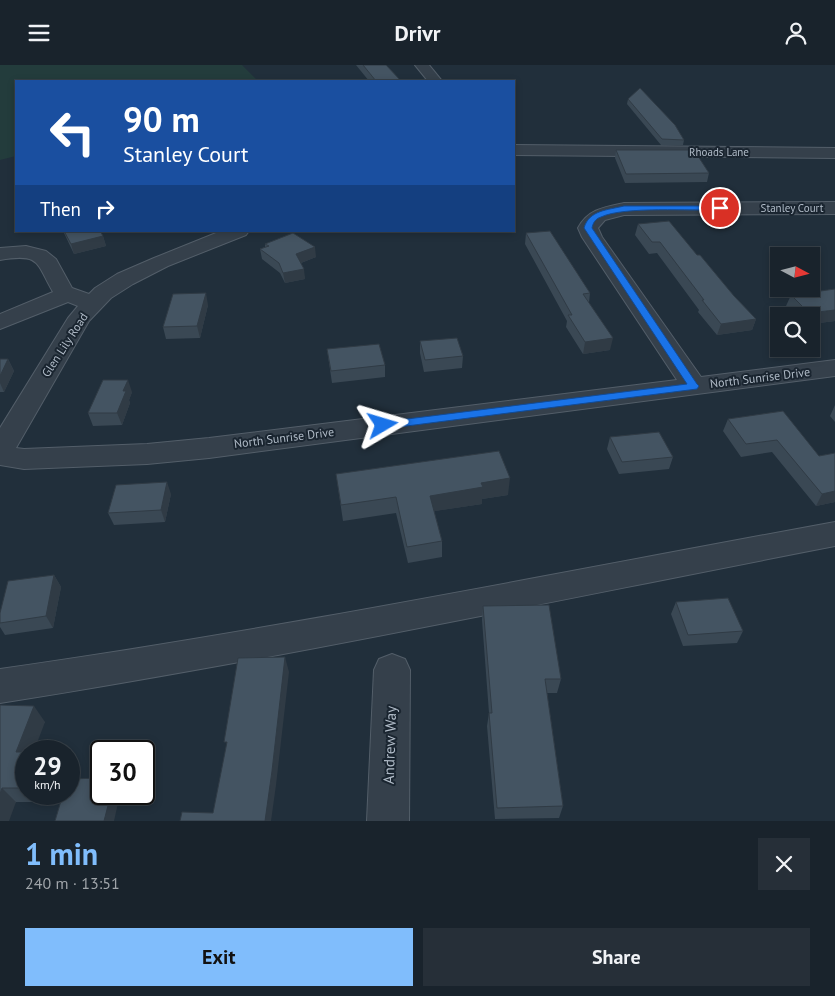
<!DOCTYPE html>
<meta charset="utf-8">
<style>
:root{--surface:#19232c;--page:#262f38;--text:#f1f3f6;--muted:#9fa4a9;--line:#374048;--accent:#80bdfc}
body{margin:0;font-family:"PT Sans",sans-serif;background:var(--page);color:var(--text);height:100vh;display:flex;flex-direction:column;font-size:19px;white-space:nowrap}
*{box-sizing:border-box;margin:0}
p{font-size:16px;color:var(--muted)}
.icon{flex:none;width:28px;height:28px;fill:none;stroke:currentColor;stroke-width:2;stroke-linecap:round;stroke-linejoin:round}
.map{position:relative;height:756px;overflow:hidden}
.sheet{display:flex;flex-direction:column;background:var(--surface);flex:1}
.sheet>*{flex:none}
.guide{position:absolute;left:15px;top:15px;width:500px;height:152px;border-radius:0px;box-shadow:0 2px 8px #0003,0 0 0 1px var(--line);background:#1a4fa0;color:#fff;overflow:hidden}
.needle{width:32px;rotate:97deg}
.tools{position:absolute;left:770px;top:182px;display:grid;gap:10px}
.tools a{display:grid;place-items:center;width:50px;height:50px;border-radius:0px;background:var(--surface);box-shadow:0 2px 8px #0003,0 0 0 1px var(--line);font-size:25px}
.speed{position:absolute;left:15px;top:675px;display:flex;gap:10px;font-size:25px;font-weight:700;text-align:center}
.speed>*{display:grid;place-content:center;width:65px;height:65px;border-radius:50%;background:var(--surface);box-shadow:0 2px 8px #0003,0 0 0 1px var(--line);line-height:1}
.speed small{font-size:12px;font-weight:400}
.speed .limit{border:2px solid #111;border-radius:8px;background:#fff;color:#111}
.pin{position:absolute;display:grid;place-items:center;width:42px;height:42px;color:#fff;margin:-21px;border:2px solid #fff;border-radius:50%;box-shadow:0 1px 5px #0007}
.me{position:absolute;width:55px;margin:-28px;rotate:83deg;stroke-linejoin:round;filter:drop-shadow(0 0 4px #0008)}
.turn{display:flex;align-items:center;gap:18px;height:105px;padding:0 25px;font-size:22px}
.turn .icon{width:65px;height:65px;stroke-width:2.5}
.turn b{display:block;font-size:35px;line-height:42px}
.then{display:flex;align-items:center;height:48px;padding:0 25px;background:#0003;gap:10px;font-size:19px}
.round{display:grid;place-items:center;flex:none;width:52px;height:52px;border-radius:0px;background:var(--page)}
.head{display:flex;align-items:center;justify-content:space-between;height:85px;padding:0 25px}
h1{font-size:30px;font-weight:700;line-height:38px;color:var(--accent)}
.cta{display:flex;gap:10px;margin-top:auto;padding:10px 25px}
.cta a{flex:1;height:58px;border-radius:0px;background:var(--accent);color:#111;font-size:20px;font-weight:700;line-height:58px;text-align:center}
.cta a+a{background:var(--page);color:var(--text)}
header{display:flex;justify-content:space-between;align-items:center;height:65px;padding:0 25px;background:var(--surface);font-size:22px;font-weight:700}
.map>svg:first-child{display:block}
</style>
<header><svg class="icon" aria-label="menu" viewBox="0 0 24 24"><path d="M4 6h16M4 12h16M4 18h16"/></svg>Drivr<svg class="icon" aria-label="person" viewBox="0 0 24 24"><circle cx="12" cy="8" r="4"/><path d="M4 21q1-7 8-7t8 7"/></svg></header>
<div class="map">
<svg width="835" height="756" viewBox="0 0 835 756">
<rect width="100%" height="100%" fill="#212f3b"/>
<path fill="#233c3c" d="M 0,0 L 242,0 L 258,16 L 16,16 L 16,91 L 0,95 Z"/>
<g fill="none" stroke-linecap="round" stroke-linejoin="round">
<g stroke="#535e69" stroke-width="2">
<g id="minor">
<path d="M 415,0 L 429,0 L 442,16 L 428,16 Z"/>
<path d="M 514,80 L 835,83 L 835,93 L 514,90 Z"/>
<path d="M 835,137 L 835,149 L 624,150 L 605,155 L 598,163 L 602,172 L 701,312 L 835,295 L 835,311 L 209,393 L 147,399 L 24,404 L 0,400 L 0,363 L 68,253 L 78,241 L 68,237 L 0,264 L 0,249 L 53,227 C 36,198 41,188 0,195 L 0,183 L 26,181 L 46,186 L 56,194 L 72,223 L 89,229 L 95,223 L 117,209 L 154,193 L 221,166 L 249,166 L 246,170 L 168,201 L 133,219 L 111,233 L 89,256 L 16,383 L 24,384 L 147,379 L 209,373 L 677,315 L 582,172 L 578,163 C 588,144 605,142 624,138 Z"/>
<path d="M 835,457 L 835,481 C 557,535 280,594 0,638 L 0,604 C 280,564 557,508 835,457 Z"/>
<path d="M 392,589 L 405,594 L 410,605 L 409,756 L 367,756 L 374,605 L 379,594 Z"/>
</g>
</g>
<use href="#minor" fill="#35404b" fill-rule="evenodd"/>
</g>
<g fill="#3a4854">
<path d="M 356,0 L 386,0 L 401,16 L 369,16 Z"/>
<path d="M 628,34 L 684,75 L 683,80 L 661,80 L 627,39 Z"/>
<path d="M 616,85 L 709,108 L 707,117 L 625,118 L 615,93 Z"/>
<path d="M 638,159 L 697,190 L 734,231 L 756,254 L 752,265 L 717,270 L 698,247 L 699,245 L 657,188 L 649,189 L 635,170 Z"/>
<path d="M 63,166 L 100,166 L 103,171 L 106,181 L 74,189 Z"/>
<path d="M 526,168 L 590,228 L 589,238 L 610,285 L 583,289 L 566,262 L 567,256 L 525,179 Z"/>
<path d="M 265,179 L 316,192 L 301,198 L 305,214 L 285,218 L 280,208 L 262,194 L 260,184 L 265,182 Z"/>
<path d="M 835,224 L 835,256 L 811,259 L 811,251 L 796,251 L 786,241 L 791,230 Z"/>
<path d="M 208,240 L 200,273 L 166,274 L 163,262 Z"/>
<path d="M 420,276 L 463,291 L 462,303 L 424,307 L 420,288 Z"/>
<path d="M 327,284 L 385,300 L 385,312 L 332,318 Z"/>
<path d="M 0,294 L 8,294 L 14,306 L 4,327 L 0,327 Z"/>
<path d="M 132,327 L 129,335 L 130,338 L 122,360 L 93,361 L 88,348 Z"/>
<path d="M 835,340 L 835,357 L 830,351 Z"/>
<path d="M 728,354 L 819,391 L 835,388 L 835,437 L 816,441 L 772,387 L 741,392 L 723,366 Z"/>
<path d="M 610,372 L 673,392 L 669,404 L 619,409 L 607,384 Z"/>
<path d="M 336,409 L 508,430 L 482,434 L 482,439 L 434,446 L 442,476 L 442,492 L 408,498 L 396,448 L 343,456 Z"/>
<path d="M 171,429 L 165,457 L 114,460 L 108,448 Z"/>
<path d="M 54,510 L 61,522 L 53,563 L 5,570 L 0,562 L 0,548 Z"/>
<path d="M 676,537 L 743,566 L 737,578 L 683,581 L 671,549 Z"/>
<path d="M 483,541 L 561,614 L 557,628 L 547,628 L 563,741 L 559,753 L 495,754 L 487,661 L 489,648 L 482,555 Z"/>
<path d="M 0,640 L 45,657 L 26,686 L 26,729 L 42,729 L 39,737 L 16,737 L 0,756 Z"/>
</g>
<g fill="#303b45">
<path d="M 103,171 L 106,181 L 74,189 L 71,179 Z"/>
<path d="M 315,182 L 316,192 L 298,199 L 296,189 Z"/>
<path d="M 304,204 L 305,214 L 285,218 L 283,208 Z"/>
<path d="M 206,228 L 208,240 L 200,273 L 197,261 Z"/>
<path d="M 835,245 L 835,256 L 811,259 L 811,251 L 808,251 L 809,248 Z"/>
<path d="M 756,254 L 752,265 L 717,270 L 721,259 Z"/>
<path d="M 613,273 L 610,285 L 583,289 L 585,277 Z"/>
<path d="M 8,294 L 14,306 L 4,327 L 0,318 L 0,311 Z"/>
<path d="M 128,315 L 132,327 L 129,335 L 130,338 L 122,360 L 117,348 L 123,326 Z"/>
<path d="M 510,413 L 508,430 L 482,434 L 482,439 L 429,447 L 430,431 L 481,418 Z"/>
<path d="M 167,417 L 171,429 L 165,457 L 161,445 Z"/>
<path d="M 835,426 L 835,437 L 816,441 L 822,429 Z"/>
<path d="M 54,510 L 61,522 L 53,563 L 46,551 Z"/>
<path d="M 285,592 L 289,607 L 276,720 L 271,756 L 265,756 Z"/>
<path d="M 34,641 L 45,657 L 34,686 L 26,686 L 26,700 L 16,687 Z"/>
<path d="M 2,723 L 16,737 L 9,756 L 0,756 L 0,729 Z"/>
<path d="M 31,729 L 42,729 L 39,737 Z"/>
<path d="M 111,729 L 120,729 L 114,756 L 104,756 Z"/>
</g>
<g fill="#445462" stroke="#303b45">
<path d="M 363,0 L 386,0 L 401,16 L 376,16 Z"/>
<path d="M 640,23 L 675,60 L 684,75 L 662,74 L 628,34 Z"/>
<path d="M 616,85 L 694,85 L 709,108 L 626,109 Z"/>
<path d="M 669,156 L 697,190 L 700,190 L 734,231 L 756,254 L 721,259 L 702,235 L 704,235 L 660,177 L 652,177 L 638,159 Z"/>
<path d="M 64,166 L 100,166 L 103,171 L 71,179 Z"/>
<path d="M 550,166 L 590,228 L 583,229 L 613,273 L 585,277 L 568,250 L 572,250 L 526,168 Z"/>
<path d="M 293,168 L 315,182 L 296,189 L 304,204 L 283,208 L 279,198 L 260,184 L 269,181 L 265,179 Z"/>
<path d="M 835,224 L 835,245 L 809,248 L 791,230 Z"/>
<path d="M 206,228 L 197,261 L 163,262 L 173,229 Z"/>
<path d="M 457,273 L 463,291 L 425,295 L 420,276 Z"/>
<path d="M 379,279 L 385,300 L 331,306 L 327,284 Z"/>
<path d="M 0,294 L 8,294 L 0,311 Z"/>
<path d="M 103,315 L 128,315 L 123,326 L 126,326 L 117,348 L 88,348 Z"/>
<path d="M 783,346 L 819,391 L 835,388 L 835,426 L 822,429 L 777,375 L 746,379 L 728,354 Z"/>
<path d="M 659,367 L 673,392 L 622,397 L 610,372 Z"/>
<path d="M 499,386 L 510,413 L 481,418 L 483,422 L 430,431 L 442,476 L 407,482 L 396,432 L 341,440 L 336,409 Z"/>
<path d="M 167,417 L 161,445 L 108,448 L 116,420 Z"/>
<path d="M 54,510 L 46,551 L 0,558 L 0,548 L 8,516 Z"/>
<path d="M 728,533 L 743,566 L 688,570 L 676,537 Z"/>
<path d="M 549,540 L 561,614 L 545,614 L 563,741 L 497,743 L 489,648 L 492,648 L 483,541 Z"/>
<path d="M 285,592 L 272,706 L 265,756 L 180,756 L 182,747 L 213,748 L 227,677 L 224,677 L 238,593 Z"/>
<path d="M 0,640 L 34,641 L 16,687 L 26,687 L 26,723 L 2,723 L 0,729 Z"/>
<path d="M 101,713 L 101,729 L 111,729 L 104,756 L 55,756 L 63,729 L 69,729 L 69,714 Z"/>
</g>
<path fill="#1a73e8" stroke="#114b97" d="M 624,141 L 720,141 L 724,143 L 720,145 C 692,146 624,141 601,152 C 595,154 593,158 592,163 L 697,319 L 699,321 L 697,324 L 383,364 L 379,363 L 378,360 L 383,357 L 687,319 L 584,163 C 589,145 608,145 624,141 Z"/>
<g text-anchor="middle" stroke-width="4" stroke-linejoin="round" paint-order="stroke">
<g font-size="11" fill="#b0bbc7" stroke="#1a2530">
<text x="719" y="91">Rhoads Lane</text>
<text x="792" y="147">Stanley Court</text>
</g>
<g font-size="12" fill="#b0bbc7" stroke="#1a2530">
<text transform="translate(65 280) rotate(-57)" y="4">Glen Lily Road</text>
<text transform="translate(760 313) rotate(-7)" y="4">North Sunrise Drive</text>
<text transform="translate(284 373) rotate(-7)" y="4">North Sunrise Drive</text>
</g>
<g font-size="15" fill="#b0bbc7" stroke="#1a2530">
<text transform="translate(390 680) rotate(-88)" y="5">Andrew Way</text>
</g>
</g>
</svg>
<div class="tools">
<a><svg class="needle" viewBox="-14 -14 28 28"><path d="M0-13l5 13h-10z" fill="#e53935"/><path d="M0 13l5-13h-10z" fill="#9fa4a9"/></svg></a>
<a><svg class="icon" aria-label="search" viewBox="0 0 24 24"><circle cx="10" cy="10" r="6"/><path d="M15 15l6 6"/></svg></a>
</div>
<div class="speed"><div>29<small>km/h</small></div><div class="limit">30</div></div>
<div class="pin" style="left:720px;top:143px;background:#d93025"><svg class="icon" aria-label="arrive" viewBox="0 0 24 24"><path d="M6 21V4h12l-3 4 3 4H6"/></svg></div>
<svg class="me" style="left:383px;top:360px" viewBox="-20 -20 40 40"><path d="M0-17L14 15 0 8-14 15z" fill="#1a73e8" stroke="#fff" stroke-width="4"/></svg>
<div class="guide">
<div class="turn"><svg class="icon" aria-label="left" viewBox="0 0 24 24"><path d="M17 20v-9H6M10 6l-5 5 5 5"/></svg><div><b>90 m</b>Stanley Court</div></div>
<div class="then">Then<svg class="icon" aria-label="right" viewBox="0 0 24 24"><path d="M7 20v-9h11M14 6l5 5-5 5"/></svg></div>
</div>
</div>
<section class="sheet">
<div class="head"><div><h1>1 min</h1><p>240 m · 13:51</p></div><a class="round"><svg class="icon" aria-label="close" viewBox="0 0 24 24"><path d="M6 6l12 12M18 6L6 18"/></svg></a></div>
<div class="cta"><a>Exit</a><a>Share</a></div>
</section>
